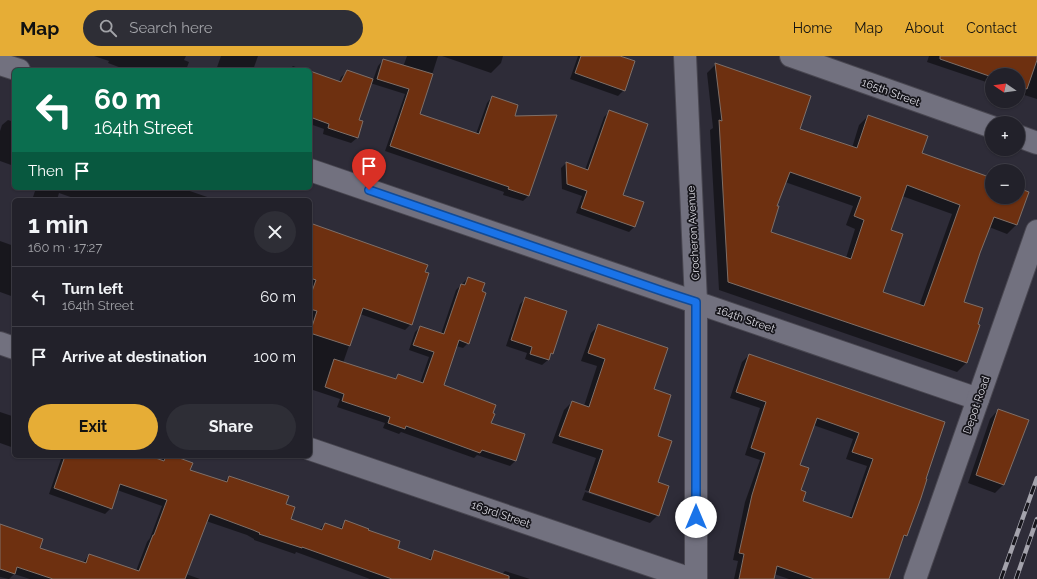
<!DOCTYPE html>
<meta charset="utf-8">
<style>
:root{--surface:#22212a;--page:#2e2e36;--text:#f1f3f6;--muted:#a2a3a8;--line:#3f3e47;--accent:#e6ad36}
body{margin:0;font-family:Raleway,sans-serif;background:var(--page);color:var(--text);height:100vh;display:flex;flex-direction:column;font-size:15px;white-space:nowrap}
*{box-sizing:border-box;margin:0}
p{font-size:13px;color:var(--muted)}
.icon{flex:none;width:22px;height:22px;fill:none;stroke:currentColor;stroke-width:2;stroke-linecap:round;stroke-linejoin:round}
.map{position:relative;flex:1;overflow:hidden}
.panel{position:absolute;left:12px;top:142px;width:300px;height:260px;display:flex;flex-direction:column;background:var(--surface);border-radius:6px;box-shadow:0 1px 3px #0004,0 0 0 1px var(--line)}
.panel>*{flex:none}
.banner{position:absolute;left:12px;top:12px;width:300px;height:122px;border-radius:6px;box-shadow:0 1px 3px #0004,0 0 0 1px var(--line);background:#0b6e4f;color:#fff;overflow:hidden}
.needle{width:26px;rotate:283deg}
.fabs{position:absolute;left:985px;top:12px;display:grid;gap:8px}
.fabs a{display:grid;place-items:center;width:40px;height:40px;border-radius:50%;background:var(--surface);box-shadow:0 1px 3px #0004,0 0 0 1px var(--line);font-size:20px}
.pin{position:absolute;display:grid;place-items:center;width:34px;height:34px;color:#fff;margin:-41px -17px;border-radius:50% 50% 50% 0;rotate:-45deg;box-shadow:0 0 4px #0007}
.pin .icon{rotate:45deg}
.me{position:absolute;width:44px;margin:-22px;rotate:0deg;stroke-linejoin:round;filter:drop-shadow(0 0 3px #0008)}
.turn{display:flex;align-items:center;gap:14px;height:84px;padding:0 16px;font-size:18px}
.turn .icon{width:52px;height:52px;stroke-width:2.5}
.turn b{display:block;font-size:28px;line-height:34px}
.then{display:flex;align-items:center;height:38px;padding:0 16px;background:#0003;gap:8px;font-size:15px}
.round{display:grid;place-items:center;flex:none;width:42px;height:42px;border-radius:21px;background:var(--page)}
.headline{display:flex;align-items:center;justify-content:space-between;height:68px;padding:0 16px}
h1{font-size:24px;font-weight:700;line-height:30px}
.primary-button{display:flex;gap:8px;margin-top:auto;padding:8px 16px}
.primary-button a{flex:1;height:46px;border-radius:24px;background:var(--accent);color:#111;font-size:16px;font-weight:700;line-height:46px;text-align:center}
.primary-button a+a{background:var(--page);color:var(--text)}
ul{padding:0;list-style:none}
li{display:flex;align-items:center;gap:12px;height:60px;padding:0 16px;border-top:1px solid var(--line)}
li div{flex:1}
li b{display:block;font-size:15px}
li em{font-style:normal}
header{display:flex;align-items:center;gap:24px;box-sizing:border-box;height:56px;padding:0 20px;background:var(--accent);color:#111}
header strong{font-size:19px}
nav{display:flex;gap:22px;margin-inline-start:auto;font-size:14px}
.search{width:280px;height:36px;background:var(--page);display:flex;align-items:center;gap:10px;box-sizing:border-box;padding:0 14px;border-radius:22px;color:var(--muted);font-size:15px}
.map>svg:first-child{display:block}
</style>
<header>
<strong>Map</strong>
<div class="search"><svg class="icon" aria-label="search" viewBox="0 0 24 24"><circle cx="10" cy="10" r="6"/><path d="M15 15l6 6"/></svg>Search here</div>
<nav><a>Home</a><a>Map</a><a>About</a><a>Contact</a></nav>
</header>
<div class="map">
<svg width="1037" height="523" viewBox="0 0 1037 523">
<rect width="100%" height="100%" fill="#2e2c38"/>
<g fill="#0007" fill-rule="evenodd">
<path d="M 94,0 L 186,0 L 184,4 L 189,6 L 186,14 L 140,14 L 136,12 L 132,14 L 125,12 L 124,13 L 108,7 L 109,5 Z"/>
<path d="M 221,0 L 258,0 L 253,14 L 216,14 Z"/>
<path d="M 407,0 L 438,0 L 419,59 L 476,78 L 487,47 L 492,41 L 513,61 L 555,60 L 528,140 L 523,145 L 503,139 L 504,136 L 385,95 L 405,38 L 370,27 L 358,64 L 362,66 L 357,82 L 351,87 L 323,78 L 324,73 L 310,68 L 310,16 L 339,26 L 341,21 L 347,16 L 373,24 L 378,10 L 383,4 L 403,11 Z"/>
<path d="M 442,0 L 503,0 L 501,7 L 491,17 Z"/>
<path d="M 578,0 L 617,0 L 624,34 L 618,40 L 570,23 Z"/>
<path d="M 929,0 L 1037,0 L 1037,43 L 1018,37 L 1018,19 L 992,19 L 992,28 L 927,6 Z"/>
<path d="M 716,8 L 799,73 L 852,92 L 859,69 L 868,60 L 921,97 L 992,123 L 992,141 L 1018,141 L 1018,133 L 1028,136 L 1016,169 L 1007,178 L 989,171 L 962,246 L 966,307 L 957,316 L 719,234 L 710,74 L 713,72 L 707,17 ZM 785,126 L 853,150 L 846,169 L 855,173 L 846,202 L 769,176 L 776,150 ZM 902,140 L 952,158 L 919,250 L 882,237 L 890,174 Z"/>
<path d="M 293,10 L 303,14 L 289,14 Z"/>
<path d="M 609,56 L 622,139 L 634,171 L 629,176 L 576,157 L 582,140 L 562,133 L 561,112 L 566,107 L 585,114 L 604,61 Z"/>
<path d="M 8,64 L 14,66 L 14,110 L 0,105 L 0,75 L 2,69 Z"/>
<path d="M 36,132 L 181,132 L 216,144 L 79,144 L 59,137 L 57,144 L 32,144 Z"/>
<path d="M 310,168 L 411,268 L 405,274 L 360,258 L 343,307 L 394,324 L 398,320 L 420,327 L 429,301 L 409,294 L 415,276 L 420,271 L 441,278 L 456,234 L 468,222 L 468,287 L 463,292 L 456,290 L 443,329 L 490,368 L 524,379 L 515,405 L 510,410 L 477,399 L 474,402 L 401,376 L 399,378 L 383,372 L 385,367 L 337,351 L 340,343 L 310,333 L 310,267 L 312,261 L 310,260 Z"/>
<path d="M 0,185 L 14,190 L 14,241 L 0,236 Z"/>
<path d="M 526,242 L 552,297 L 548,304 L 542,309 L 525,303 L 527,297 L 506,290 L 520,248 Z"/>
<path d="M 599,269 L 653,333 L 656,381 L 658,459 L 650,467 L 582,444 L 585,436 L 655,459 L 655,457 L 585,434 L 596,402 L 552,387 L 564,354 L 572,346 L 584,350 L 597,310 L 581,305 L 591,277 Z"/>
<path d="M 749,299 L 944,367 L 906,479 L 901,485 L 888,523 L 789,523 L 774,518 L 773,523 L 734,523 L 738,505 L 733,504 L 745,446 L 760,404 L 745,399 L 760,352 L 730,342 L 742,306 ZM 813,369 L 853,383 L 846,403 L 867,410 L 849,462 L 802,446 L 799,410 Z"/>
<path d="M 998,354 L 1027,365 L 1003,429 L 995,437 L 968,427 L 990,363 Z"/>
<path d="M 0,356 L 12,360 L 14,358 L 14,392 L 0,387 Z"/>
<path d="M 62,400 L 147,400 L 162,404 L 166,400 L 172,400 L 189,415 L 224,426 L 229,421 L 285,448 L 290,463 L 319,474 L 325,468 L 339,473 L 346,466 L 367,475 L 396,493 L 428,504 L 435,495 L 501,519 L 505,515 L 530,523 L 370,523 L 296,496 L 295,498 L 254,484 L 254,483 L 247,479 L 206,465 L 186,518 L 200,523 L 30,523 L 14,518 L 9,523 L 0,521 L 0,469 L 38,492 L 83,507 L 89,499 L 136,515 L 147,486 L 150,482 L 162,450 L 117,434 L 111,452 L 105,458 L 49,438 Z"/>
</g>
<g fill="#6e3010" stroke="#7e6f68" fill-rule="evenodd">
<path d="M 581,0 L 620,0 L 635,5 L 625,35 L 575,17 Z"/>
<path d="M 940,0 L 1037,0 L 1037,4 L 1027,33 L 1018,30 L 1018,19 L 992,19 L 992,21 L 940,3 Z"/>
<path d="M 383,3 L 433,18 L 420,58 L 479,78 L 492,40 L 518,49 L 515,60 L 557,59 L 529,140 L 508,133 L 509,131 L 390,90 L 409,33 L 377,23 Z"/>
<path d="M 715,7 L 811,40 L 800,73 L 857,92 L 868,59 L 928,80 L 922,97 L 992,122 L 992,141 L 1018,141 L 1018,132 L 1029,136 L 1017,169 L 994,161 L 980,197 L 964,246 L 983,252 L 978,268 L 980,269 L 967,307 L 728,226 L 719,64 L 722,65 ZM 790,116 L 861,141 L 854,160 L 864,164 L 851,203 L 771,176 L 779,150 L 777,150 ZM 907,129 L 960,149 L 924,250 L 883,236 L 903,178 L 891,174 Z"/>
<path d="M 347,14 L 373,23 L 359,64 L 363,65 L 358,82 L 328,72 L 329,68 L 310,61 L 310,15 L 341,26 Z"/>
<path d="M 609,54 L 648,68 L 623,139 L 644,146 L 635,171 L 581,152 L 587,135 L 567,128 L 566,106 L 588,114 Z"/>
<path d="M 310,167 L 428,209 L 425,216 L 429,217 L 412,269 L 363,252 L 350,290 L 310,277 L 317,255 L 310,253 L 310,241 L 316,224 L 310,222 Z"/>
<path d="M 468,221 L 485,227 L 482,235 L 486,237 L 469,288 L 459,284 L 444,329 L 496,349 L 493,357 L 495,358 L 491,367 L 525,378 L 516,405 L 482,394 L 480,397 L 406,370 L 405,373 L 388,367 L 390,361 L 342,345 L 344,338 L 325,331 L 334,303 L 396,323 L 398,318 L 423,327 L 434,296 L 413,289 L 420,270 L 444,278 L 461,228 L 465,229 Z"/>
<path d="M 525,241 L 567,255 L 553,298 L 551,297 L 549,304 L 530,298 L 532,291 L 511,284 Z"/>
<path d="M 598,268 L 668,292 L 654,333 L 671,339 L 658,380 L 672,385 L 658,426 L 669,430 L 659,460 L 589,436 L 603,394 L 559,380 L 572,345 L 589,351 L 605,303 L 588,297 Z"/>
<path d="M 749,298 L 945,366 L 926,423 L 927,423 L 921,442 L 907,480 L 904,479 L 889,523 L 814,523 L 777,510 L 774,523 L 739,523 L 744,498 L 739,497 L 752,439 L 765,397 L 751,392 L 766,346 L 736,336 ZM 817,362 L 859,377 L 852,396 L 873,403 L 852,462 L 803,445 L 806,436 L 801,434 L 809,412 L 800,409 Z"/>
<path d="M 998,353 L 1029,364 L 1004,429 L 976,419 Z"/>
<path d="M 65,400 L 150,400 L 164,405 L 166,400 L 174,400 L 193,407 L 190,414 L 227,426 L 229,420 L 289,440 L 286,448 L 295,451 L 291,463 L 322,474 L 325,467 L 342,473 L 345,464 L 369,473 L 368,474 L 400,485 L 398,492 L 431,504 L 434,494 L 509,520 L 509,523 L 392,523 L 302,491 L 302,492 L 259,478 L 260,477 L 253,474 L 210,458 L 185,523 L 53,523 L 17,511 L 15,518 L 0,513 L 0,468 L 43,483 L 40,492 L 86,507 L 89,498 L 139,515 L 153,479 L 154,479 L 167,444 L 120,428 L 112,453 L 54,432 Z"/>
</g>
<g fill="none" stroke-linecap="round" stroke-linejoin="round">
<g stroke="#494751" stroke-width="24">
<g id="street">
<path d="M 791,0 L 992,71"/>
<path d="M 0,8 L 19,14"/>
<path d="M 1018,80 L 1037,87"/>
<path d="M 310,114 L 978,343"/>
<path d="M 0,287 L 14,292"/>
<path d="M 310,393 L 691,523"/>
<path d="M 915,523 L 1037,175"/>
</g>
</g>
<g stroke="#494751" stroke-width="24">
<path id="secondary" d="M 685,0 L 696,246 L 696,523"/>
</g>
<use href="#street" stroke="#72717f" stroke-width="22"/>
<use href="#secondary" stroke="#72717f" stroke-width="22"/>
<g stroke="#a4a3ac" stroke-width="4.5">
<g id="rail">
<path d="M 1001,523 L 1037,422"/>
<path d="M 1016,523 L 1037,463"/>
</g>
</g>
<use href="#rail" stroke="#16151b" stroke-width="3" stroke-dasharray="9" stroke-linecap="butt"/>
</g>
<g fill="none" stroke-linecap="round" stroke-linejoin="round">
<g stroke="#114b97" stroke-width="10">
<path id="route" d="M 369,134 L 665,236 L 696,246 L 696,461"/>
</g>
<use href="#route" stroke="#1a73e8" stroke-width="7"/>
</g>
<g text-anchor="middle" stroke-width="3.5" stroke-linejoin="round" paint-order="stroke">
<g font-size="11" fill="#dad9e1" stroke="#16151b">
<text transform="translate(891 36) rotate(20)" y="4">165th Street</text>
<text transform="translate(693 177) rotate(-93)" y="4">Crocheron Avenue</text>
<text transform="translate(746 263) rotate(19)" y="4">164th Street</text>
<text transform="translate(976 349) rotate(-71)" y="4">Depot Road</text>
<text transform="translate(501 458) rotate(19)" y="4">163rd Street</text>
</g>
</g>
</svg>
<div class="fabs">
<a><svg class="needle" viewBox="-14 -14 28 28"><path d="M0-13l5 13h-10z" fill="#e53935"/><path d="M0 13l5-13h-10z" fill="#a2a3a8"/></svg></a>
<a>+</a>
<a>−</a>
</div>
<div class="pin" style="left:369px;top:134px;background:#d93025"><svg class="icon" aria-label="arrive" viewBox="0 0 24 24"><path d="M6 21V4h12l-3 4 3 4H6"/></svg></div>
<svg class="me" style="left:696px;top:461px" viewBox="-20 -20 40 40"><circle r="19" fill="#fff"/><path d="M0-13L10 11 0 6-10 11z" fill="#1a73e8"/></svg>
<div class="banner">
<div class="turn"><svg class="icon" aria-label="left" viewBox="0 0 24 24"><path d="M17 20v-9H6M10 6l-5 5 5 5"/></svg><div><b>60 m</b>164th Street</div></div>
<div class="then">Then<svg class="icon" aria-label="arrive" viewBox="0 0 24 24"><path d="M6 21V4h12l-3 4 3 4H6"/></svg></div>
</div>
<section class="panel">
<div class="headline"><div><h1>1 min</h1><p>160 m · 17:27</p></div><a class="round"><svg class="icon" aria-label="close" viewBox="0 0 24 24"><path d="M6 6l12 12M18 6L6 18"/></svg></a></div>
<ul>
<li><svg class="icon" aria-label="left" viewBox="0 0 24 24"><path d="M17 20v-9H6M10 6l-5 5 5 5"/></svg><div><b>Turn left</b><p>164th Street</p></div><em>60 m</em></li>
<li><svg class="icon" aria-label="arrive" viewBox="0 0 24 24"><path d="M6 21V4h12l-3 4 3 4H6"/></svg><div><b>Arrive at destination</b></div><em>100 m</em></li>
</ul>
<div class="primary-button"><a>Exit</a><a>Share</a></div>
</section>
</div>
